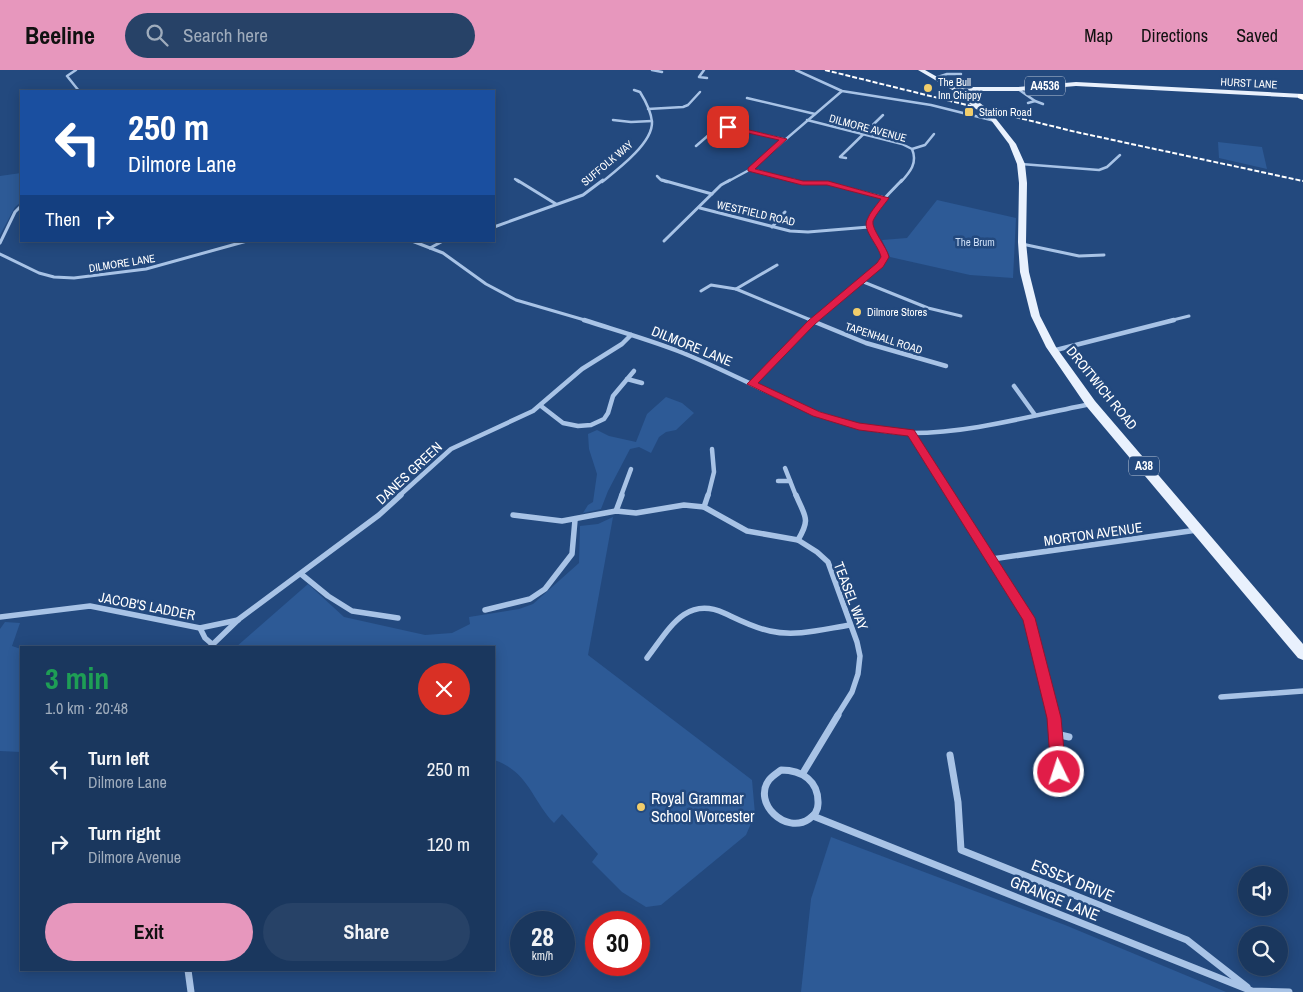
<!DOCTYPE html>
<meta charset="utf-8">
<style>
:root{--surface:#1a375e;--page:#274267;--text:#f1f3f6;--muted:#9facbc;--line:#385173;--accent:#e797bd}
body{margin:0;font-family:"Archivo Narrow",sans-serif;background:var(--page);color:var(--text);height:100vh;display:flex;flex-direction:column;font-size:19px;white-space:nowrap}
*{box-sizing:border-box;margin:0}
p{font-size:16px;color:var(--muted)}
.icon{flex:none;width:28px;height:28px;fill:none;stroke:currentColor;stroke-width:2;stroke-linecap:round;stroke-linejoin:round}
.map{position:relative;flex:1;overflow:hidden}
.drawer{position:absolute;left:20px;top:576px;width:475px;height:325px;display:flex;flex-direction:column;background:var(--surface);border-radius:0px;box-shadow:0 2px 12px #0003,0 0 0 1px var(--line)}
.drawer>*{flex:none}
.banner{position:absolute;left:20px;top:20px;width:475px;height:152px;border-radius:0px;box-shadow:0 2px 12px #0003,0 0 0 1px var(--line);background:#1a4fa0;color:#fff;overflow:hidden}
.buttons{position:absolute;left:1238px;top:796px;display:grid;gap:10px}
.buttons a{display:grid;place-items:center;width:50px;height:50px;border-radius:50%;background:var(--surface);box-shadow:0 2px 12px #0003,0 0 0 1px var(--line);font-size:25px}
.speed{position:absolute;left:510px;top:841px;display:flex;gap:10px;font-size:25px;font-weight:700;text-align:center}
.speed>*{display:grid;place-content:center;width:65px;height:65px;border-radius:50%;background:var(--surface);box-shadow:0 2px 12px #0003,0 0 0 1px var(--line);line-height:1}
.speed small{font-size:12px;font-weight:400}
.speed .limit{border:8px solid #d22;background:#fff;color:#111}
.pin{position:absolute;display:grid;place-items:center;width:42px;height:42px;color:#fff;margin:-21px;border-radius:10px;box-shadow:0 2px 8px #0006}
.me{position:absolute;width:55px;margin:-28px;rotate:356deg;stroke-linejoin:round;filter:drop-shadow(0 0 4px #0008)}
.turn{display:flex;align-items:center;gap:18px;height:105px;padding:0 25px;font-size:22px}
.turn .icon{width:65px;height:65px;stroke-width:2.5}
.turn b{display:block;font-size:35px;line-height:42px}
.then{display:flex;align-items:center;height:48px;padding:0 25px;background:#0003;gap:10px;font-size:19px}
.round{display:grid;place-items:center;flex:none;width:52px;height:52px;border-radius:26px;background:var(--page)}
.headline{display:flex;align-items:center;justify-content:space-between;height:85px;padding:0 25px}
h1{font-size:30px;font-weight:700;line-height:38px;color:#1e9e55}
.button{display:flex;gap:10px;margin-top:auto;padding:10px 25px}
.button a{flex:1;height:58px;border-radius:30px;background:var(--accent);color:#111;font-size:20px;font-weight:700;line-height:58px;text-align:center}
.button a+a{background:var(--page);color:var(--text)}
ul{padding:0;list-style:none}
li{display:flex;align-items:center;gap:15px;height:75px;padding:0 25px}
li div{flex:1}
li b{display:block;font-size:19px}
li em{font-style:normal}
header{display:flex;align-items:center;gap:30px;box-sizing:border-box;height:70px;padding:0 25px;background:var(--accent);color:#111}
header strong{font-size:24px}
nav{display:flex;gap:28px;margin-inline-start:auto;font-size:18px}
.search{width:350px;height:45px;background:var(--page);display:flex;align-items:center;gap:12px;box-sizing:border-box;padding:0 18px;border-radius:28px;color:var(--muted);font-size:19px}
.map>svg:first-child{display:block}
</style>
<header>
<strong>Beeline</strong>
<div class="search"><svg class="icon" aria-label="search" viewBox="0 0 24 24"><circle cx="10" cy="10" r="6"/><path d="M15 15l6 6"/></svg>Search here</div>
<nav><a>Map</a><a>Directions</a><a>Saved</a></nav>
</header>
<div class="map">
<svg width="1303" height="922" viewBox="0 0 1303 922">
<rect width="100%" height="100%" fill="#23497e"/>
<g fill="#2d5a96">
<path d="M 1218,72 L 1262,77 L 1267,99 L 1219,88 Z"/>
<path d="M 21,103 L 21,132 L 15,137 L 0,165 L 0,106 Z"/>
<path d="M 937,130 L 1016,148 L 1013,208 L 970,205 L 890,187 L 882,170 L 907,168 Z"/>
<path d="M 666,327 L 682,333 L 694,343 L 676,360 L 666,362 L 659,367 L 651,383 L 639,377 L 630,379 L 608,421 L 601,439 L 583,443 L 588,435 L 593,432 L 597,404 L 589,379 L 588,364 L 597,360 L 609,366 L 636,372 L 647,344 Z"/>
<path d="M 613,447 L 588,585 L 752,710 L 755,744 L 746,765 L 661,835 L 646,837 L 622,822 L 592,792 L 598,784 L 562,744 L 554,753 C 532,730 528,701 494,690 L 494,578 L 236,577 L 308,514 L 344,547 L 425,565 L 452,563 L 470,554 L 469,547 L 519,539 L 533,534 L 579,493 L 580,456 L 598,454 Z"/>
<path d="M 5,552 L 20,553 L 12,576 L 21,579 L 21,682 L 0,681 L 0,559 Z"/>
<path d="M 831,767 L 1065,855 L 1226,922 L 801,922 L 811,829 Z"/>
</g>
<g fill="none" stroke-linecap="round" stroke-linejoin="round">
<g stroke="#a8c3e6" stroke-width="2.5">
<path d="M 76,0 L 67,6 L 79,21"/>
<path d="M 652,0 L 662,2"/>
<path d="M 704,0 L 699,7 L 707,8"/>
<path d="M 796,0 L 842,21 L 931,35 L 995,51"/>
<path d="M 935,8 L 947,4 L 961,4"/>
<path d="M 1018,19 L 1035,31"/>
<path d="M 747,28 L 815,44"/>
<path d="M 1028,33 L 1035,31 L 1043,34"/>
<path d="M 648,39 L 683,37 L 688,35 L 700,22"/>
<path d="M 613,50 L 631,52 L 652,51"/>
<path d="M 807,50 L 902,74 L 912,79 C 918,93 910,102 901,112"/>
<path d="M 696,76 L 718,57 L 728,57 L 783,69"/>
<path d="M 912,79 L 925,75 L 934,64"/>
<path d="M 846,88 L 840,87 L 883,45"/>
<path d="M 1021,94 L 1099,100 L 1107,97 L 1120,85"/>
<path d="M 751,99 L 798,112"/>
<path d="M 657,106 L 661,110 L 667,112"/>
<path d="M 515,109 L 519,112"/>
<path d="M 602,112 C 617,100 653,73 652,52 C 651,42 645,30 640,22 L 634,20"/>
<path d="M 727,112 L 751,99 L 842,21"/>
</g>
<g stroke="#a8c3e6" stroke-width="3">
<path d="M 517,110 L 556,134"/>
<path d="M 662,110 L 712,124"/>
<path d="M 793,110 L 803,113 L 827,113 L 885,128"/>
<path d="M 700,138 L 790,161 L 808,162 L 869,157"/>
<path d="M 494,157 L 583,125 L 603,110"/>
<path d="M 772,157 L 785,142"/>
<path d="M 412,171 L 443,183 L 486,214 L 516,230 L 588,251"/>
<path d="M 664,171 L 721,115 L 730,110"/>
<path d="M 0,173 L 15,142 L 21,136"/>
<path d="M 1022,174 L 1079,186 L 1104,185"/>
<path d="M 430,178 L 443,171"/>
<path d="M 0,184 L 39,203 L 54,207 L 74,208 L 146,199 L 247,171"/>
<path d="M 861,211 L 928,238 L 961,246"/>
<path d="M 736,219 L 813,251"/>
<path d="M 701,221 L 711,215 L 736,219 L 777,195"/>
<path d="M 813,251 L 881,195 L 885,187 C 882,176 873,169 870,159 C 865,144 893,120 902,110"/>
<path d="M 1169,251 L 1189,246"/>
</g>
<g stroke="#a8c3e6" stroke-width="4.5">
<path d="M 584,250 C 615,260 647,269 678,281 C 755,311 827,362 912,363 C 972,363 1033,345 1091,334"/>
<path d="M 810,250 L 866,273 L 946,296"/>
<path d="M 1052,281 L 1174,250"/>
<path d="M 627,309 L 642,313"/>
<path d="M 752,314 L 815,250"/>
<path d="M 1014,316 L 1035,345"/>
<path d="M 541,336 L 563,353 L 578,356 L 591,355 L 604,349 L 608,343 L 613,326 L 634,301"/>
<path d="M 911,363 L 951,426"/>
<path d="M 785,398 L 796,426"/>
<path d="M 778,411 L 790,411"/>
<path d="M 399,426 L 451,379 L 533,341 L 582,299 L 622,274 L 631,265"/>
<path d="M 621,426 L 631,399"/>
<path d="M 708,426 L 714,402 L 712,379"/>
</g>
<g stroke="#a8c3e6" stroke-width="5.5">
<path d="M 796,425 C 805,447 811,448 798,470"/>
<path d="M 951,425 L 1029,548 L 1054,646"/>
<path d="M 704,437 L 708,425"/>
<path d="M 616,441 L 622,425"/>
<path d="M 513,445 L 562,451 L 616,441 L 636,443 L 684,435 L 704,437 L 747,461 L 798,470 L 817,482 L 828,492 L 857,572 L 860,586 L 858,604 L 852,622 L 837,646"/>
<path d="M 992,489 L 1197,460"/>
<path d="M 301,504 L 328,526 L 352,541 L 398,548"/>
<path d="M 485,540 L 530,529 L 545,519 L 572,484 L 575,450"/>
<path d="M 0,547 L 90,536 L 200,558 L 205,568 L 212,574"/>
<path d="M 200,558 L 238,550"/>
<path d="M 209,578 L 239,549 L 379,445 L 401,425"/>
<path d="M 647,588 C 668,561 685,525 724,543 C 739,550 754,558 770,561 C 796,567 824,559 850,555"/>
<path d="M 1221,627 L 1303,621"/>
</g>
<g stroke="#a8c3e6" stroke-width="7">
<path d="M 1053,645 L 1059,702"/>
<path d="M 1056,664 L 1069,667"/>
<path d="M 950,685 L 958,732 L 961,780 L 1187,870 L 1247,917"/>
<path d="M 781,700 C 802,700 819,711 818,734 C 818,741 815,745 809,749 C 786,765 752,733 769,710 C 772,706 777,703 781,700 Z"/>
<path d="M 803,703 L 838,645"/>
<path d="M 813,746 L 1252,921 L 1289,922"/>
<path d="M 188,900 L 191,922"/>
</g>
<g fill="#e9f1fd" fill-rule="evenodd">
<path d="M 918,0 L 925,0 L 955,17 L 1018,17 L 1076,12 L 1303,24 L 1303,28 L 1076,16 L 1018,21 L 962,21 L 964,23 L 961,25 Z"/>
<path d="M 989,45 L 993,45 L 1016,74 L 1025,94 L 1027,113 L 1026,172 L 1029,202 L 1040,246 L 1056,277 L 1095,331 L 1303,574 L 1303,590 L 1298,588 L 1087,337 L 1046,277 L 1031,246 L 1020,202 L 1018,172 L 1019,113 L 1017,94 L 1009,74 L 988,46 Z"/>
</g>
<path fill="#fff" fill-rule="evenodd" d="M 1298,24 L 1303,24 L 1303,30 L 1298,28 Z"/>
<path stroke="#fff" stroke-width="2" stroke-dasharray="5 2" stroke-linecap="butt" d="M 825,0 L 1076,62 L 1303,111"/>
<path stroke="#e9f1fd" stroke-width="7" d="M 969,29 L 991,46"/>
</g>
<path fill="#e11d48" stroke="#92132f" d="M 728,55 L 787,69 L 755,99 L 803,111 L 828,111 L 889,128 C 884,135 876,144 873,151 C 871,159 887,177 889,187 L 883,197 L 815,254 L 758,313 L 820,342 L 859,353 L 914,360 L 1035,548 L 1061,648 L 1066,702 L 1064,707 L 1059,709 L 1054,707 L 1051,702 L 1047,648 L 1023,550 L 908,366 L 859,360 L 813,346 L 747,314 L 809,250 L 877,193 L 881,187 C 879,176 862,160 867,150 C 870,142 876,136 881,129 L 827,115 L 802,115 L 748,101 L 748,98 L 779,70 L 726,58 L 725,57 Z"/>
<g fill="#f1cd6b" stroke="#23497e" stroke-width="2">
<circle cx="928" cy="18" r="5"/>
<rect x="964" y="37" width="10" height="10" rx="2.5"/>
<circle cx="857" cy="242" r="5"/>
<circle cx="641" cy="737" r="5"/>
</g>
<g text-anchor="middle" stroke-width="5" stroke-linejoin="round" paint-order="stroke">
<g font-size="11" fill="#fff" stroke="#23497e" text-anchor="start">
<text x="938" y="16">The Bull<tspan x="938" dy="13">Inn Chippy</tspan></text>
<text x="979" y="46">Station Road</text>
<text x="867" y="246">Dilmore Stores</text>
</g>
<g font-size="11" fill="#fff" stroke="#23497e">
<text transform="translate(1249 13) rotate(3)" y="4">HURST LANE</text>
<text transform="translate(868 58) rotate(15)" y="4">DILMORE AVENUE</text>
<text transform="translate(607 93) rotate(-40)" y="4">SUFFOLK WAY</text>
<text transform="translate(756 143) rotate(13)" y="4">WESTFIELD ROAD</text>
<text transform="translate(122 193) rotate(-9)" y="4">DILMORE LANE</text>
<text transform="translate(884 268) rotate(18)" y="4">TAPENHALL ROAD</text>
</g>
<g font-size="11" fill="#cbddf5" stroke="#23497e">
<text x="975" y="176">The Brum</text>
</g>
<g fill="#23497e" stroke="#bdc8d8" stroke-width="1">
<rect x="1025" y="6.5" width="40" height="19" rx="4"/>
<rect x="1129" y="386.5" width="30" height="19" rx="4"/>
</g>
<g font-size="12" font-weight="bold" fill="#fff">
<text x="1045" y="20">A4536</text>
<text x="1144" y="400">A38</text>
</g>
<g font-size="14" fill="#fff" stroke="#23497e">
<text transform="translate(692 276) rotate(22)" y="5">DILMORE LANE</text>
<text transform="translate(1102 318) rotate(51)" y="5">DROITWICH ROAD</text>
<text transform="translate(409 403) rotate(-43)" y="5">DANES GREEN</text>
<text transform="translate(1093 464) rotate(-8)" y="5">MORTON AVENUE</text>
<text transform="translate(851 526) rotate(69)" y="5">TEASEL WAY</text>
<text transform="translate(147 536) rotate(11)" y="5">JACOB'S LADDER</text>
</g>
<g font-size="16" fill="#fff" stroke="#23497e" text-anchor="start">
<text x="651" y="734">Royal Grammar<tspan x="651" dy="18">School Worcester</tspan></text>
</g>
<g font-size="16" fill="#fff" stroke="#23497e">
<text transform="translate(1073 810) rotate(22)" y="6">ESSEX DRIVE</text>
<text transform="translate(1055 828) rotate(22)" y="6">GRANGE LANE</text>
</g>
</g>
</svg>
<div class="buttons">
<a><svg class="icon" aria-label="sound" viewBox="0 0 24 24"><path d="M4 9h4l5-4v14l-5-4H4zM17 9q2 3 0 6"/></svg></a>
<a><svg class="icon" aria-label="search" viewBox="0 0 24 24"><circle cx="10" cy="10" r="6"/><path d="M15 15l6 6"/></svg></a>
</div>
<div class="speed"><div>28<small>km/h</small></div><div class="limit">30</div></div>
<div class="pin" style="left:728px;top:57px;background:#d93025"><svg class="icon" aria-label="arrive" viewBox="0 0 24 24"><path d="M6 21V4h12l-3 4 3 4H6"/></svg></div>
<svg class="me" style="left:1059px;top:702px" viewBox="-20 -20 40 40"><circle r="17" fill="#e11d48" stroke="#fff" stroke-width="3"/><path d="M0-11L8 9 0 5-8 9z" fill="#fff"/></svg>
<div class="banner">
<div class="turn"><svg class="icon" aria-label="left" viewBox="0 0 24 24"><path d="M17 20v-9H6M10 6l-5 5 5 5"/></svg><div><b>250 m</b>Dilmore Lane</div></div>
<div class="then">Then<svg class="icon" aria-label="right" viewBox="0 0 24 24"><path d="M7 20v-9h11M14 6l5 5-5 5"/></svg></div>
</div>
<section class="drawer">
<div class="headline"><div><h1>3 min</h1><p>1.0 km · 20:48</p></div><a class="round" style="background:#d93025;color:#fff"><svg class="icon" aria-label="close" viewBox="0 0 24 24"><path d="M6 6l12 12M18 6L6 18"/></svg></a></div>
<ul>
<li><svg class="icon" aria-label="left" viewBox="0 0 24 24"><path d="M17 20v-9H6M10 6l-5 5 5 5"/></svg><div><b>Turn left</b><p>Dilmore Lane</p></div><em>250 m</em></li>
<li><svg class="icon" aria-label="right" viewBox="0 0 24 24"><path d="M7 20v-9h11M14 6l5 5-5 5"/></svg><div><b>Turn right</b><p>Dilmore Avenue</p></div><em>120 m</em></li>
</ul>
<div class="button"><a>Exit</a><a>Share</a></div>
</section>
</div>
